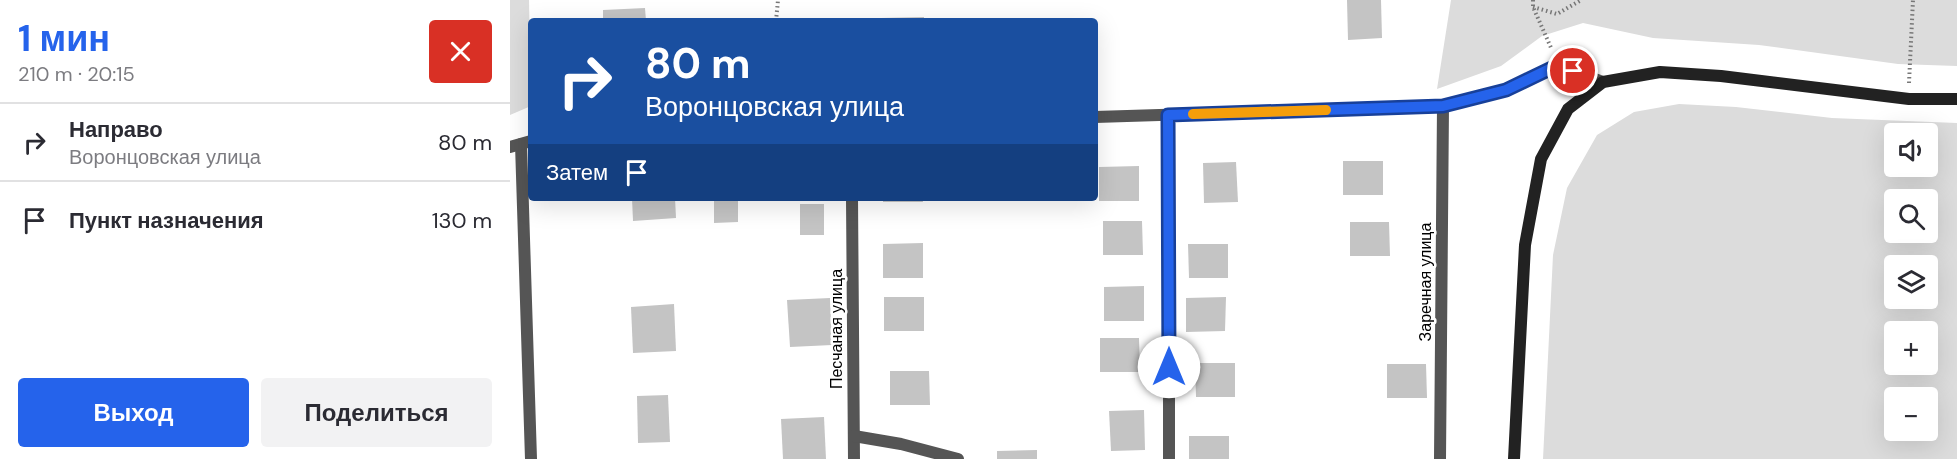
<!DOCTYPE html>
<html lang="ru">
<meta charset="utf-8">
<style>
:root{--surface:#fff;--page:#f2f2f3;--text:#2b2b33;--muted:#7c7c81;--line:#e1e1e2;--accent:#2563eb}
body{margin:0;font-family:"DM Sans",sans-serif;background:var(--page);color:var(--text);height:100vh;display:flex;flex-direction:column;font-size:22px;white-space:nowrap}
*{box-sizing:border-box;margin:0}
p{font-size:20px;color:var(--muted)}
.icon{flex:none;width:33px;height:33px;fill:none;stroke:currentColor;stroke-width:2;stroke-linecap:round;stroke-linejoin:round}
.map{position:relative;flex:1;overflow:hidden}
.sheet{display:flex;flex-direction:column;background:var(--surface);width:510px}
.sheet>*{flex:none}
.banner{position:absolute;left:18px;top:18px;width:570px;height:183px;border-radius:6px;box-shadow:0 6px 24px #0002;background:#1a4fa0;color:#fff;overflow:hidden}
.fabs{position:absolute;left:1374px;top:123px;display:grid;gap:12px}
.fabs a{display:grid;place-items:center;width:54px;height:54px;border-radius:6px;background:var(--surface);box-shadow:0 6px 24px #0002;font-size:30px}
.pin{position:absolute;display:grid;place-items:center;width:51px;height:51px;color:#fff;margin:-26px;border:3px solid #fff;border-radius:50%;box-shadow:0 2px 6px #0007}
.me{position:absolute;width:66px;margin:-33px;rotate:0deg;stroke-linejoin:round;filter:drop-shadow(0 0 4px #0008)}
.turn{display:flex;align-items:center;gap:21px;height:126px;padding:0 18px;font-size:27px}
.turn .icon{width:78px;height:78px;stroke-width:2.5}
.turn b{display:block;font-size:42px;line-height:51px}
.then{display:flex;align-items:center;height:57px;padding:0 18px;background:#0003;gap:12px;font-size:22px}
.round{display:grid;place-items:center;flex:none;width:63px;height:63px;border-radius:6px;background:var(--page)}
.headline{display:flex;align-items:center;justify-content:space-between;height:102px;padding:0 18px}
h1{font-size:36px;font-weight:700;line-height:45px;color:var(--accent)}
.action{display:flex;gap:12px;margin-top:auto;padding:12px 18px}
.action a{flex:1;height:69px;border-radius:6px;background:var(--accent);color:#fff;font-size:24px;font-weight:700;line-height:69px;text-align:center}
.action a+a{background:var(--page);color:var(--text)}
ul{padding:0;list-style:none}
li{display:flex;align-items:center;gap:18px;height:78px;padding:0 18px;border-top:2px solid var(--line)}
li div{flex:1}
li b{display:block;font-size:22px}
li em{font-style:normal}
main{display:flex;flex:1;min-height:0}
.map>svg:first-child{display:block}
</style>
<main>
<section class="sheet">
<div class="headline"><div><h1>1 мин</h1><p>210 m · 20:15</p></div><a class="round" style="background:#d93025;color:#fff"><svg class="icon" aria-label="close" viewBox="0 0 24 24"><path d="M6 6l12 12M18 6L6 18"/></svg></a></div>
<ul>
<li><svg class="icon" aria-label="right" viewBox="0 0 24 24"><path d="M7 20v-9h11M14 6l5 5-5 5"/></svg><div><b>Направо</b><p>Воронцовская улица</p></div><em>80 m</em></li>
<li><svg class="icon" aria-label="arrive" viewBox="0 0 24 24"><path d="M6 21V4h12l-3 4 3 4H6"/></svg><div><b>Пункт назначения</b></div><em>130 m</em></li>
</ul>
<div class="action"><a>Выход</a><a>Поделиться</a></div>
</section>
<div class="map">
<svg width="1447" height="459" viewBox="0 0 1447 459">
<rect width="100%" height="100%" fill="#fff"/>
<g fill="#dcdcdc" fill-rule="evenodd">
<path d="M 0,0 L 19,0 L 21,106 L 0,115 Z"/>
<path d="M 941,0 L 1447,0 L 1447,66 L 1388,64 L 1249,45 L 1143,38 L 1073,23 L 1032,36 L 991,66 L 927,89 Z"/>
<path d="M 1169,104 L 1226,107 L 1322,118 L 1447,123 L 1447,459 L 1033,459 L 1043,255 L 1057,188 L 1087,135 L 1124,112 ZM 1384,134 L 1418,134 L 1418,166 L 1384,166 ZM 1384,200 L 1418,200 L 1418,232 L 1384,232 ZM 1384,266 L 1418,266 L 1418,298 L 1384,298 ZM 1384,332 L 1418,332 L 1418,364 L 1384,364 ZM 1384,398 L 1418,398 L 1418,430 L 1384,430 Z"/>
</g>
<g fill="#c4c4c4">
<path d="M 837,0 L 871,0 L 872,38 L 838,40 Z"/>
<path d="M 135,8 L 136,21 L 93,21 L 93,10 Z"/>
<path d="M 414,17 L 414,21 L 371,21 L 371,18 Z"/>
<rect x="833" y="161" width="40" height="34"/>
<path d="M 726,162 L 728,202 L 694,203 L 693,163 Z"/>
<path d="M 629,166 L 629,201 L 589,201 L 589,167 Z"/>
<path d="M 122,198 L 165,198 L 166,218 L 123,221 Z"/>
<path d="M 204,198 L 228,198 L 228,222 L 204,223 Z"/>
<path d="M 373,198 L 412,198 L 413,202 L 373,202 Z"/>
<rect x="290" y="204" width="24" height="31"/>
<path d="M 593,221 L 632,221 L 633,255 L 593,255 Z"/>
<path d="M 840,222 L 879,222 L 880,256 L 840,256 Z"/>
<path d="M 413,243 L 413,278 L 373,278 L 373,244 Z"/>
<path d="M 678,244 L 718,244 L 718,278 L 679,278 Z"/>
<path d="M 634,286 L 634,321 L 594,321 L 594,287 Z"/>
<rect x="374" y="297" width="40" height="34"/>
<path d="M 716,297 L 715,331 L 676,332 L 676,298 Z"/>
<path d="M 320,298 L 322,345 L 280,347 L 277,300 Z"/>
<path d="M 164,304 L 166,351 L 123,353 L 121,307 Z"/>
<path d="M 590,338 L 629,338 L 630,372 L 590,372 Z"/>
<path d="M 685,363 L 725,363 L 725,397 L 686,397 Z"/>
<path d="M 877,364 L 916,364 L 917,398 L 877,398 Z"/>
<path d="M 380,371 L 419,371 L 420,405 L 380,405 Z"/>
<path d="M 158,395 L 160,442 L 128,443 L 127,396 Z"/>
<path d="M 634,410 L 635,450 L 601,451 L 599,411 Z"/>
<path d="M 314,417 L 316,459 L 273,459 L 271,419 Z"/>
<rect x="679" y="436" width="40" height="23"/>
<path d="M 527,450 L 527,459 L 487,459 L 487,451 Z"/>
</g>
<g fill="none" stroke-linecap="round" stroke-linejoin="round">
<g stroke="#777" stroke-width="4" stroke-dasharray="1.5 3" stroke-linecap="butt">
<path d="M 1023,0 L 1023,7 L 1042,50"/>
<path d="M 1023,7 L 1047,14 L 1071,0"/>
<path d="M 266,21 L 268,0"/>
<path d="M 1399,83 L 1403,0"/>
</g>
<g stroke="#555" stroke-width="12">
<path d="M 659,115 L 659,459"/>
<path d="M 585,117 L 933,106 L 996,90 L 1048,65 L 1093,82"/>
<path d="M 11,144 L 21,459"/>
<path d="M 0,147 L 21,141"/>
<path d="M 342,198 L 344,459"/>
<path d="M 344,436 L 391,444 L 448,459"/>
<path d="M 930,459 L 933,106"/>
</g>
<path stroke="#222" stroke-width="12" d="M 1004,459 L 1015,245 L 1031,159 L 1058,109 L 1093,82 L 1150,72 L 1211,76 L 1399,99 L 1447,99"/>
</g>
<g fill="none" stroke-linecap="round" stroke-linejoin="round">
<g stroke="#184099" stroke-width="15">
<path id="route" d="M 659,367 L 658,115 L 933,106 L 996,90 L 1048,65 L 1063,71"/>
</g>
<use href="#route" stroke="#2563eb" stroke-width="10"/>
<path stroke="#f59e0b" stroke-width="10" d="M 683,114 L 816,110"/>
</g>
<g text-anchor="middle" stroke-width="5" stroke-linejoin="round" paint-order="stroke">
<g font-size="16" fill="#000" stroke="#fff">
<text transform="translate(915 282) rotate(-90)" y="6">Заречная улица</text>
<text transform="translate(326 329) rotate(-90)" y="6">Песчаная улица</text>
</g>
</g>
</svg>
<div class="fabs">
<a><svg class="icon" aria-label="sound" viewBox="0 0 24 24"><path d="M4 9h4l5-4v14l-5-4H4zM17 9q2 3 0 6"/></svg></a>
<a><svg class="icon" aria-label="search" viewBox="0 0 24 24"><circle cx="10" cy="10" r="6"/><path d="M15 15l6 6"/></svg></a>
<a><svg class="icon" aria-label="layers" viewBox="0 0 24 24"><path d="M12 4l9 5-9 5-9-5zM3 14l9 5 9-5"/></svg></a>
<a>+</a>
<a>−</a>
</div>
<div class="pin" style="left:1063px;top:71px;background:#d93025"><svg class="icon" aria-label="arrive" viewBox="0 0 24 24"><path d="M6 21V4h12l-3 4 3 4H6"/></svg></div>
<svg class="me" style="left:659px;top:367px" viewBox="-20 -20 40 40"><circle r="19" fill="#fff"/><path d="M0-13L10 11 0 6-10 11z" fill="#2563eb"/></svg>
<div class="banner">
<div class="turn"><svg class="icon" aria-label="right" viewBox="0 0 24 24"><path d="M7 20v-9h11M14 6l5 5-5 5"/></svg><div><b>80 m</b>Воронцовская улица</div></div>
<div class="then">Затем<svg class="icon" aria-label="arrive" viewBox="0 0 24 24"><path d="M6 21V4h12l-3 4 3 4H6"/></svg></div>
</div>
</div>
</main>
